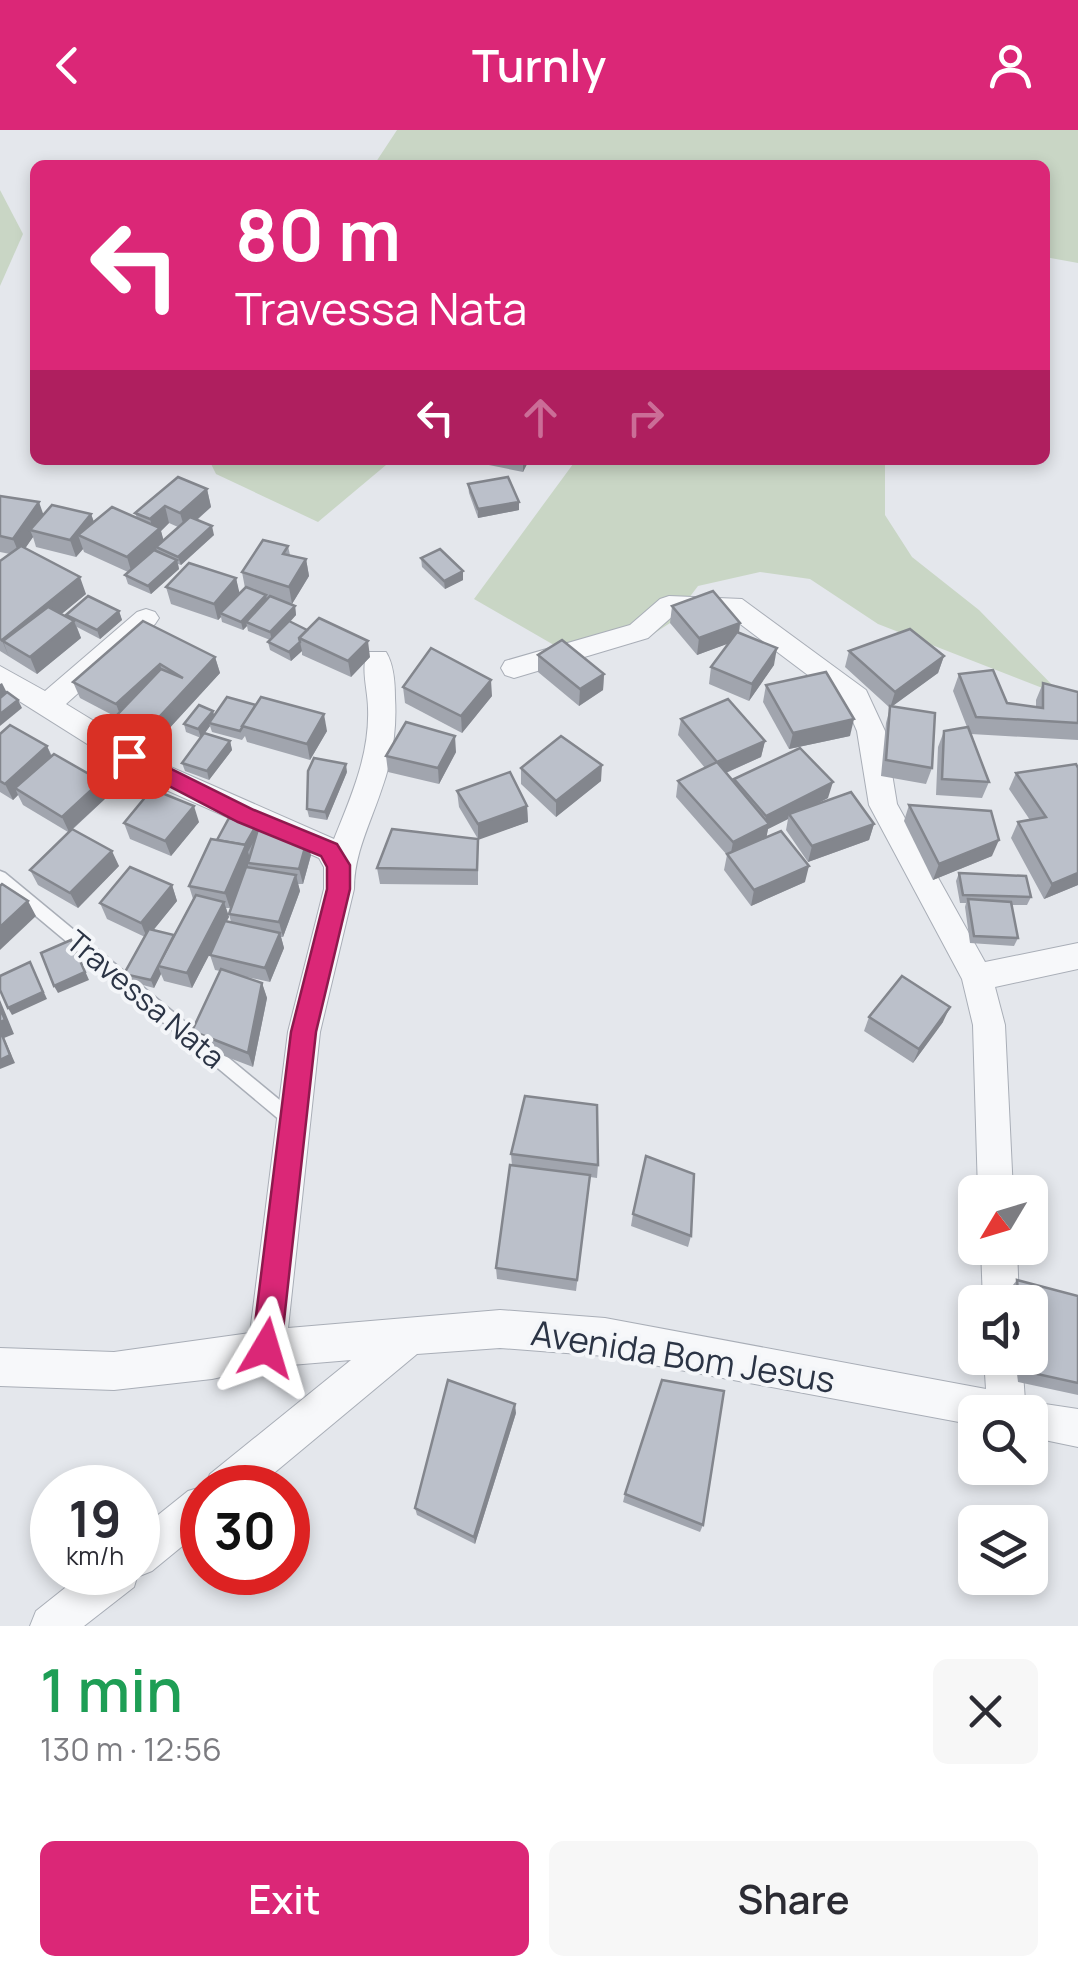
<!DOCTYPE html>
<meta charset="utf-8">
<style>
:root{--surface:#fff;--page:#f7f7f7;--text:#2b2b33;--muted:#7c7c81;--accent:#db2777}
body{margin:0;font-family:Manrope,sans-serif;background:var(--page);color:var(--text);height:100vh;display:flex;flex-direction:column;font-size:38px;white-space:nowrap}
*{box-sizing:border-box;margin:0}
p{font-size:32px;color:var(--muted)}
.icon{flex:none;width:55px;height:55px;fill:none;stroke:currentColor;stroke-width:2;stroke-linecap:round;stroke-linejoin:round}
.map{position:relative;height:1496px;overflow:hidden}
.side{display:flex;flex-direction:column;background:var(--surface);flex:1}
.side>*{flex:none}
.banner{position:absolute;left:30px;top:30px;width:1020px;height:305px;border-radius:15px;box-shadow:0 5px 15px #0003;background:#db2777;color:#fff;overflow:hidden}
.needle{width:65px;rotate:232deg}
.controls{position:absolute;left:958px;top:1045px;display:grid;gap:20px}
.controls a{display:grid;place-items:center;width:90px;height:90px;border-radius:15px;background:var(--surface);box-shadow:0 5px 15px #0003;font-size:50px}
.speed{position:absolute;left:30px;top:1335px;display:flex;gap:20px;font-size:50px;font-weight:700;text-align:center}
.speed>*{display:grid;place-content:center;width:130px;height:130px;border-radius:50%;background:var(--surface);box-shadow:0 5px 15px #0003;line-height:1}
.speed small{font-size:25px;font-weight:400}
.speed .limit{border:15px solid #d22;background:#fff;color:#111}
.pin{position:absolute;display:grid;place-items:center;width:85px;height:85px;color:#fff;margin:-42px;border-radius:20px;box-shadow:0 5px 15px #0006}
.me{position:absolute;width:110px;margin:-55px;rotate:7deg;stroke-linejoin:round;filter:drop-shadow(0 0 8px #0008)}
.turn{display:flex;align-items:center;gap:35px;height:210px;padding:0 40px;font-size:45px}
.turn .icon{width:130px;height:130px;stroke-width:2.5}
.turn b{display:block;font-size:70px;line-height:85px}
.lanes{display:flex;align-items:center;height:95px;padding:0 40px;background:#0003;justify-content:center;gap:50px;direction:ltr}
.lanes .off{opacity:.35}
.round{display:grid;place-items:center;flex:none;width:105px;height:105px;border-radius:15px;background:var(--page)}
.summary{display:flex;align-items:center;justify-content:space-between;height:170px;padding:0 40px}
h1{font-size:60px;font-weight:600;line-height:75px;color:#1e9e55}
.primary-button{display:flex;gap:20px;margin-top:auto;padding:20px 40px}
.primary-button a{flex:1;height:115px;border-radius:15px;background:var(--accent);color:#fff;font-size:40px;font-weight:600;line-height:115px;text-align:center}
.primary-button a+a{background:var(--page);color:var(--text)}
header{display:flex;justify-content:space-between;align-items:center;height:130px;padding:0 40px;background:var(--accent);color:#fff;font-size:45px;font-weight:600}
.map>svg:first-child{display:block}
</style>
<header><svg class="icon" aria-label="back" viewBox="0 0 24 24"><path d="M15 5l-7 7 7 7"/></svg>Turnly<svg class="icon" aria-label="person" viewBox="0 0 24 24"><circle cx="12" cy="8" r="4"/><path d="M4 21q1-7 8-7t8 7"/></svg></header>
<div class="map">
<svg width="1078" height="1496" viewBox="0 0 1078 1496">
<rect width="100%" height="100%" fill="#e4e7ec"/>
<g fill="#c9d6c5">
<path d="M 397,0 L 1078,0 L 1078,133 L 1045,127 L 1045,35 L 374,35 Z"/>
<path d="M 0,60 L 23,104 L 0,156 Z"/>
<path d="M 209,330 L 392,330 L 318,392 L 216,344 Z"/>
<path d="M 576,330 L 885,330 L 885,385 L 912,427 L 979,480 L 1063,566 L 878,494 L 810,449 L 760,442 L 698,456 L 670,493 L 644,510 L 566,522 L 474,469 Z"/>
</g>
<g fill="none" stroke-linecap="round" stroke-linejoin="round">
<g stroke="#a9aeb7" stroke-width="3">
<path id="service" d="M 0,741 L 5,743 L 299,986 L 301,991 L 299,996 L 293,999 L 287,996 L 0,756 Z"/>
</g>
<g stroke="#a9aeb7" stroke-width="2">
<g id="minor">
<path d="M 669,466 L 742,469 L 866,560 L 885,601 L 897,674 L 985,832 L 1078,813 L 1078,839 L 995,857 L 1005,895 L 1013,1062 L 978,1062 L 973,895 L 962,849 L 869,675 L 857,601 L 845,573 L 727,484 L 675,484 L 648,508 L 514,548 L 505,545 L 501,538 L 505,531 L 630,495 L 660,469 Z"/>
<path d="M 146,479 L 155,482 L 159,488 L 155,494 L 66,574 L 166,635 L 334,709 C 351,667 370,624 368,578 C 368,561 360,536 368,522 L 386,522 C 394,535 395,553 395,568 C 397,600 392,631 381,661 C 370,694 354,724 354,759 L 320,902 L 288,1198 L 500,1180 L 605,1188 L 986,1259 L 984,1228 L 1022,1228 L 1025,1271 L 1078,1279 L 1078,1317 L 1030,1307 L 1030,1282 L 975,1282 L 975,1295 L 605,1226 L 500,1218 L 417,1224 L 256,1358 L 202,1358 L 202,1400 L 152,1441 L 137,1447 L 134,1457 L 84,1496 L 30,1496 L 36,1481 L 85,1442 L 138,1442 L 138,1401 L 188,1361 L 205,1356 L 210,1344 L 351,1230 L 267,1237 L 212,1249 L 114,1260 L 0,1256 L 0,1218 L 114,1222 L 250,1203 L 288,902 L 324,759 L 324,737 L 319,728 L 146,651 L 0,559 L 0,536 L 45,561 L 137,482 Z"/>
<path d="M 981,1118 L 1017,1118 L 1019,1172 L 983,1172 Z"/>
</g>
</g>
<use href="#service" fill="#f7f8fa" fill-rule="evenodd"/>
<use href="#minor" fill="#f7f8fa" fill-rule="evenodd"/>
</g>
<g fill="#a1a5ae" fill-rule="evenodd">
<path d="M 474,330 L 529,330 L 523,342 L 474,332 Z"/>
<path d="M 468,354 L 519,372 L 519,380 L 478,388 L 469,363 Z"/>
<path d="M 207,359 L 211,377 L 197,390 L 214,405 L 181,435 L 178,434 L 179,439 L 151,464 L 128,454 L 125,445 L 128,442 L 84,422 L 83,419 L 76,427 L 36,417 L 33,407 L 25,418 L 86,464 L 61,484 L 67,487 L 66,485 L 119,481 L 122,490 L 100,509 L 77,497 L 81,508 L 37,544 L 0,521 L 0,431 L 10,424 L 0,422 L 0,366 L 43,384 L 91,384 L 94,392 L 137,388 L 135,383 ZM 169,393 L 178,397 L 163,410 L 161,401 Z"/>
<path d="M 288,416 L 290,425 L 306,429 L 309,446 L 292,474 L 279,470 L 295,476 L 296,485 L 290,492 L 370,527 L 351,547 L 302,525 L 302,521 L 291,531 L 270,520 L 268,512 L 270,510 L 248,501 L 247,496 L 243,500 L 222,492 L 221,487 L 218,490 L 171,474 L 166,457 L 236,448 L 239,464 L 245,458 L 242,442 Z"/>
<path d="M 421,428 L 463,450 L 445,459 L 422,437 Z"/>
<path d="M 672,476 L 740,493 L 739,502 L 774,535 L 749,571 L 709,554 L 711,537 L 729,513 L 697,525 L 670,493 Z"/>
<path d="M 143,491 L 215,527 L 220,543 L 154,615 L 123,601 L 118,588 L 80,568 L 73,552 Z"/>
<path d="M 849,521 L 944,526 L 938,543 L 892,576 L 932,638 L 926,654 L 881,646 L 886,593 L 890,578 L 845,537 Z"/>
<path d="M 538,525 L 604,544 L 603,560 L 579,576 L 538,542 Z"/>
<path d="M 959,544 L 1007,573 L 1036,577 L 1036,570 L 1043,553 L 1078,593 L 1078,610 L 971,604 L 989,652 L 982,668 L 936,665 L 938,617 L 944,601 L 967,597 L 953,561 Z"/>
<path d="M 766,555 L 850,606 L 789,619 L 763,572 Z"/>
<path d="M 403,557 L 492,566 L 462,603 L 405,573 Z"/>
<path d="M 213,581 L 214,586 L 327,601 L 310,630 L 247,612 L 245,606 L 242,610 L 212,602 L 210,596 L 205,603 L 230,611 L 232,620 L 209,650 L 185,641 L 182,633 L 201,608 L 186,602 L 184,594 Z"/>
<path d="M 681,589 L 765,611 L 761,627 L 726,643 L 734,652 L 734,649 L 828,668 L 814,675 L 874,694 L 869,710 L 808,732 L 786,700 L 788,689 L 768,699 L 766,707 L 805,752 L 751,776 L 724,740 L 727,725 L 676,667 L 678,651 L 705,638 L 678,605 Z"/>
<path d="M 0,604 L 47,616 L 52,626 L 107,667 L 73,699 L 119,736 L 78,778 L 38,755 L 30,740 L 68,702 L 23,675 L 18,665 L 13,670 L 0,662 Z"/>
<path d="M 456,622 L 439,654 L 388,642 L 386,626 Z"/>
<path d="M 521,638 L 601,651 L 556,687 L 521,654 Z"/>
<path d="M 1078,638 L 1078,755 L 1044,769 L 1011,708 L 1018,692 L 1030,690 L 1009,659 L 1016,643 Z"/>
<path d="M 347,642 L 327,690 L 309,687 L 307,679 Z"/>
<path d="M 457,661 L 527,676 L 528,692 L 478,709 L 478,755 L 380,754 L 377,738 L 478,709 L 459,677 Z"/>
<path d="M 909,675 L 992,726 L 933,750 L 904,691 Z"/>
<path d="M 199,692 L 171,726 L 130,709 L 124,693 Z"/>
<path d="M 256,696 L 258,701 L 311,725 L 303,754 L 298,754 L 300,761 L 283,807 L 281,807 L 284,818 L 270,852 L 242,846 L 262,853 L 267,868 L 253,937 L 198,916 L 192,901 L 220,841 L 215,840 L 210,825 L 215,813 L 192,858 L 164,851 L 161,844 L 154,858 L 128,851 L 124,844 L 145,807 L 107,789 L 100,773 L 172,755 L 177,771 L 153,800 L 174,805 L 193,769 L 189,756 L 217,710 ZM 226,778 L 230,778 L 229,784 L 231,792 L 226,791 L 229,787 Z"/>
<path d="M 959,743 L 1031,767 L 1027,775 L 1012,775 L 1018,808 L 1014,816 L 970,813 L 965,777 L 966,773 L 960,773 L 956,751 Z"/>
<path d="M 869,887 L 943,892 L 913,933 L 864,901 Z"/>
<path d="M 511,1024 L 598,1035 L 597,1048 L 590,1047 L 576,1161 L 497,1149 L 496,1138 L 512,1036 Z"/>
<path d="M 633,1084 L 691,1106 L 688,1117 L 631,1096 Z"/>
<path d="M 1017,1150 L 1078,1166 L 1078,1265 L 1018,1252 L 1015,1228 L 1030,1228 L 1030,1172 L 1009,1172 L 1008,1161 Z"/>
<path d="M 516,1283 L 475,1414 L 417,1385 L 415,1378 Z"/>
<path d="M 625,1364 L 703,1395 L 700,1402 L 623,1372 Z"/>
</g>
<g fill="#83868d">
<path d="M 523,330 L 529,330 L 523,342 Z"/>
<path d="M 207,359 L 211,377 L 185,400 L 180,383 Z"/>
<path d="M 39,372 L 45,389 L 30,400 L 33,407 L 20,426 L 13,409 Z"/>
<path d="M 519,372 L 519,380 L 478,388 L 478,379 Z"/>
<path d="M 165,376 L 169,393 L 161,401 L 165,415 L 156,417 L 157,422 L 132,444 L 127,427 L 154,404 L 150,389 Z"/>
<path d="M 91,384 L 97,401 L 78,405 L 83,419 L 76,427 L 70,410 Z"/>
<path d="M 212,396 L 214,405 L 181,435 L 178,427 Z"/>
<path d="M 306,429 L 309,446 L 292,474 L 289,457 Z"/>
<path d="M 177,430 L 179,439 L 151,464 L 148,456 Z"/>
<path d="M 463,441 L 463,450 L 445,459 L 444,451 Z"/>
<path d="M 80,447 L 86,464 L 18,520 L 3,511 L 9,527 L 2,510 Z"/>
<path d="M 236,448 L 240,465 L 220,483 L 221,487 L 218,490 L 214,474 Z"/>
<path d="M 266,465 L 268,474 L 246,492 L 247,496 L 243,500 L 241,492 Z"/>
<path d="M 295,476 L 296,485 L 272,511 L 270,502 Z"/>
<path d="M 119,481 L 122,490 L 100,509 L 97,500 Z"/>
<path d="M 74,491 L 81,508 L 37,544 L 30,527 Z"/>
<path d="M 740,493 L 738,510 L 697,525 L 699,508 Z"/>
<path d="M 368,511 L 370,527 L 351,547 L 348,531 Z"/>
<path d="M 300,512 L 302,521 L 291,531 L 289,522 Z"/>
<path d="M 777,518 L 774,535 L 749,571 L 752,554 Z"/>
<path d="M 944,526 L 938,543 L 890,578 L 895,562 Z"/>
<path d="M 215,527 L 220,543 L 154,615 L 148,599 Z"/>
<path d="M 160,534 L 165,551 L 121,587 L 116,574 Z"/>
<path d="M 604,544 L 603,560 L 579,576 L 580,559 Z"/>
<path d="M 491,550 L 492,566 L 462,603 L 461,586 Z"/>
<path d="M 2,553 L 10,569 L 0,577 L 0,554 Z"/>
<path d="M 18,570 L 22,578 L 0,596 L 0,584 Z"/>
<path d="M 213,581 L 215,589 L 209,593 L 210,596 L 201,608 L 198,599 Z"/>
<path d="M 324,584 L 327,601 L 310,630 L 307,614 Z"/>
<path d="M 854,589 L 850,606 L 789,619 L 793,603 Z"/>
<path d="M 455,606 L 456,622 L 439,654 L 438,638 Z"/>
<path d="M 230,611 L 232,620 L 209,650 L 207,641 Z"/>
<path d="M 765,611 L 761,627 L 714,648 L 717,632 Z"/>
<path d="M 47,616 L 54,633 L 15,658 L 18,665 L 13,670 L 5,654 Z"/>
<path d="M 346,634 L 347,642 L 327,690 L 325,682 Z"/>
<path d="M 602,635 L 601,651 L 556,687 L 556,671 Z"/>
<path d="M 101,651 L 107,667 L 69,702 L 62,687 Z"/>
<path d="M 833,652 L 828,668 L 791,687 L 789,684 L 788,689 L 768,699 L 766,710 L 730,728 L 733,712 L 764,697 L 766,686 Z"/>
<path d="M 194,676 L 199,692 L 171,726 L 165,711 Z"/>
<path d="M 527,676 L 528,692 L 478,710 L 478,694 Z"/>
<path d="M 874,694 L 869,710 L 808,732 L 812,716 Z"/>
<path d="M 256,696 L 258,704 L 248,722 L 251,731 L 248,733 L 248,736 L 230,778 L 225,763 L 243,719 Z"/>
<path d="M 307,710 L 311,725 L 303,754 L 299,739 Z"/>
<path d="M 999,710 L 992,726 L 933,750 L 939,734 Z"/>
<path d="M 112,721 L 119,736 L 78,778 L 70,763 Z"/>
<path d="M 809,736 L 805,752 L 751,776 L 754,760 Z"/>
<path d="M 1078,743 L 1078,755 L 1044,769 L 1052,754 Z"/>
<path d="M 296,745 L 300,761 L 283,807 L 279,792 Z"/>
<path d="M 172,755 L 177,771 L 147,808 L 141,793 Z"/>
<path d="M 28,771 L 36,786 L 0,820 L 0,797 Z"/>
<path d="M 224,772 L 229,787 L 192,858 L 187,843 Z"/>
<path d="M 280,803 L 284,818 L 270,852 L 265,838 Z"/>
<path d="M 75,818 L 89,850 L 58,863 L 54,856 Z"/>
<path d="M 30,832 L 47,869 L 12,885 L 8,878 Z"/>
<path d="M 158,836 L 161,844 L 154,858 L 151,850 Z"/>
<path d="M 262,853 L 267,868 L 253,937 L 248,923 Z"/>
<path d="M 0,870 L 14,904 L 4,908 L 15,933 L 0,939 Z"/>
<path d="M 950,877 L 943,892 L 913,933 L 919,919 Z"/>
<path d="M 515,1274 L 516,1283 L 475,1414 L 474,1407 Z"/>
</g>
<g fill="#bbc0ca" stroke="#83868d" stroke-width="2.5">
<path d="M 178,347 L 207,359 L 180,383 L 165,376 L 150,389 L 135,383 Z"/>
<path d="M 508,347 L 519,372 L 478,379 L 468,354 Z"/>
<path d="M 0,366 L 39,372 L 13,409 L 0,406 Z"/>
<path d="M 52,375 L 91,384 L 70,410 L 30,400 Z"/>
<path d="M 112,377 L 160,398 L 127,427 L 78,405 Z"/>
<path d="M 190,387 L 212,396 L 178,427 L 156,417 Z"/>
<path d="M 263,410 L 288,416 L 283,424 L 306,429 L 289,457 L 242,442 Z"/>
<path d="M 21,416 L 80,447 L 2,510 L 0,509 L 0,431 Z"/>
<path d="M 440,419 L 463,441 L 444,451 L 421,428 Z"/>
<path d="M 154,420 L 177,430 L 148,456 L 125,445 Z"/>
<path d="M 189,433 L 236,448 L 214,474 L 166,457 Z"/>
<path d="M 246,457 L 266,465 L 241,492 L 220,483 Z"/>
<path d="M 713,461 L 740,493 L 699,508 L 672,476 Z"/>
<path d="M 88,466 L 119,481 L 97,500 L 66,485 Z"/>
<path d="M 270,466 L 295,476 L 270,502 L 246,492 Z"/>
<path d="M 48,477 L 74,491 L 30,527 L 3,511 Z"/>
<path d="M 319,488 L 368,511 L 348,531 L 299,508 Z"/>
<path d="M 143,491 L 215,527 L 148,599 L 117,585 L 161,539 L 183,548 L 160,534 L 116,574 L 73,552 Z"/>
<path d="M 289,491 L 307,500 L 299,508 L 300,512 L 289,522 L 268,512 Z"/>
<path d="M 910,499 L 944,526 L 895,562 L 849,521 Z"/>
<path d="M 737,502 L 777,518 L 752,554 L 711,537 Z"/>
<path d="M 562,510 L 604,544 L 580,559 L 538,525 Z"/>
<path d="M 431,518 L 491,550 L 461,586 L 403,557 Z"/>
<path d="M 993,540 L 1007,573 L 1043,578 L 1043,553 L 1078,562 L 1078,593 L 976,587 L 959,544 Z"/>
<path d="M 826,542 L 854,589 L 793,603 L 766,555 Z"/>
<path d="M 7,562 L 18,570 L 0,584 L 0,568 Z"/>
<path d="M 227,567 L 256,575 L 240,601 L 209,593 Z"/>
<path d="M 261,567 L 324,584 L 307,614 L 242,596 Z"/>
<path d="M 728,569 L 765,611 L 717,632 L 769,694 L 733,712 L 678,651 L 717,632 L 681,589 Z"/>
<path d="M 199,575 L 213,581 L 198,599 L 184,594 Z"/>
<path d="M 890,576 L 935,583 L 932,638 L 886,630 Z"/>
<path d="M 406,592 L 455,606 L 438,638 L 386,626 Z"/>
<path d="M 10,595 L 47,616 L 5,654 L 0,651 L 0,604 Z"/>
<path d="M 968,597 L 989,652 L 942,649 L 944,601 Z"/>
<path d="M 204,603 L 230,611 L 207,641 L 182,633 Z"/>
<path d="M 561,606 L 602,635 L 556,671 L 521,638 Z"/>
<path d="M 800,618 L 833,652 L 766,686 L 734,649 Z"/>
<path d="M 54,624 L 101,651 L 62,687 L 15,658 Z"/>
<path d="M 314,628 L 346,634 L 325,682 L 307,679 L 308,641 Z"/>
<path d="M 1076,634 L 1078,638 L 1078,743 L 1052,754 L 1018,692 L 1046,687 L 1016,643 Z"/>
<path d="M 510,642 L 527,676 L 478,694 L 457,661 Z"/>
<path d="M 152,659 L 194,676 L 165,711 L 124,693 Z"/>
<path d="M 851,662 L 874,694 L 812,716 L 789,684 Z"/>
<path d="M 909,675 L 991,681 L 999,710 L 939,734 Z"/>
<path d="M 229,688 L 256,696 L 245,715 L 217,710 Z"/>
<path d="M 259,696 L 307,710 L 299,739 L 248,733 Z"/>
<path d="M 72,699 L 112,721 L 70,763 L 30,740 Z"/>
<path d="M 392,699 L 478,709 L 477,740 L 377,738 Z"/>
<path d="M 781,701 L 809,736 L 754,760 L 727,724 Z"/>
<path d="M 211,709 L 246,715 L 225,763 L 189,756 Z"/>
<path d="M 130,737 L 172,755 L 141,793 L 100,773 Z"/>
<path d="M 246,737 L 296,745 L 279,792 L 229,784 Z"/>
<path d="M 959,743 L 1026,746 L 1031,767 L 963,765 Z"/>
<path d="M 2,754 L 28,771 L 0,797 L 0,756 Z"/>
<path d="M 196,765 L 224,772 L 187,843 L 158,836 Z"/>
<path d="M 968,769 L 1011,772 L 1018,808 L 974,806 Z"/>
<path d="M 225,791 L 280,803 L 265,838 L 210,825 Z"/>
<path d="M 149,799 L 174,805 L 151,850 L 124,844 Z"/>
<path d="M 71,810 L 85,842 L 54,856 L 41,823 Z"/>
<path d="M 30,832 L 43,862 L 8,878 L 0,860 L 0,846 Z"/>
<path d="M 221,839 L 262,853 L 248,923 L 192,901 Z"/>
<path d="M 902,846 L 950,877 L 919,919 L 869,887 Z"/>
<path d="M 0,878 L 5,890 L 0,892 Z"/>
<path d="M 2,905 L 10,925 L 0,930 L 0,906 Z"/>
<path d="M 525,966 L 597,975 L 598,1035 L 511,1024 Z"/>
<path d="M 646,1026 L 694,1044 L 691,1106 L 633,1084 Z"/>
<path d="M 510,1035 L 590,1045 L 577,1150 L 496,1138 Z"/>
<path d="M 1017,1150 L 1078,1166 L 1078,1253 L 1028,1242 L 1026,1228 L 1030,1228 L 1030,1172 L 1019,1172 Z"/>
<path d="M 448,1250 L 515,1274 L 474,1407 L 415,1378 Z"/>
<path d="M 662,1250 L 724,1261 L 703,1395 L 625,1364 Z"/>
</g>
<path fill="#db2777" stroke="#8e194d" stroke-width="2.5" d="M 129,618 L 254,680 L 337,714 L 350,735 L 350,759 L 316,902 L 281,1218 L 277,1228 L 266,1232 L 256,1228 L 252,1218 L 291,902 L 327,759 L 327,737 L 321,726 L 238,692 L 121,631 L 118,626 Z"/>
<g text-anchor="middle" stroke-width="8" stroke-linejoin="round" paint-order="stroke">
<g font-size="30" fill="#2b3445" stroke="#f4f6f9">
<text transform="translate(145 870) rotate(40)" y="10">Travessa Nata</text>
</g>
<g font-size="35" fill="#2b3445" stroke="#f4f6f9">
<text transform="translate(683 1227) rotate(9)" y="12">Avenida Bom Jesus</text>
</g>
</g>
</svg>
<div class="controls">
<a><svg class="needle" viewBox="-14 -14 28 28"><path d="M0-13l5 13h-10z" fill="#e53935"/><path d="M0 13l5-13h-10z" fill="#7c7c81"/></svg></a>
<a><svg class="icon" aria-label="sound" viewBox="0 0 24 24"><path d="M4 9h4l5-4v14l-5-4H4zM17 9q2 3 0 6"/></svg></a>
<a><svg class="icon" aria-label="search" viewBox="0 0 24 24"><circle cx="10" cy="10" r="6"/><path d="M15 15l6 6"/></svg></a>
<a><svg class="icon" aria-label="layers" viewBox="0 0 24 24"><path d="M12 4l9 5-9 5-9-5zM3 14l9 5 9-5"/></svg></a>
</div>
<div class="speed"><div>19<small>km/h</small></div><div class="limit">30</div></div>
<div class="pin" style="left:129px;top:626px;background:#d93025"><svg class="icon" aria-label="arrive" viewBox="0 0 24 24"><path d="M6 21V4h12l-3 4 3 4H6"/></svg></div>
<svg class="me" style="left:266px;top:1218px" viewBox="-20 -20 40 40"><path d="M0-17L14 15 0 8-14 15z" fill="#db2777" stroke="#fff" stroke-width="4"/></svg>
<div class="banner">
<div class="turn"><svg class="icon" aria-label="left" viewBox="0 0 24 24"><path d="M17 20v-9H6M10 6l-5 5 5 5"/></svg><div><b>80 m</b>Travessa Nata</div></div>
<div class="lanes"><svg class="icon" aria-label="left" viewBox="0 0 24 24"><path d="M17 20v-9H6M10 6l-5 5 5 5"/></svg><svg class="icon off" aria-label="ahead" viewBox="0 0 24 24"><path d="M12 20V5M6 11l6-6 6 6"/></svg><svg class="icon off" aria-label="right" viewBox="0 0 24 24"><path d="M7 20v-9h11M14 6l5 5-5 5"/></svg></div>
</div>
</div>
<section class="side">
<div class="summary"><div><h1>1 min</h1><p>130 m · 12:56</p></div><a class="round"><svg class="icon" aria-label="close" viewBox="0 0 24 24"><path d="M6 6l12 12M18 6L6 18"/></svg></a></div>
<div class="primary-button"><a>Exit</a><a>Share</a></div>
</section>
